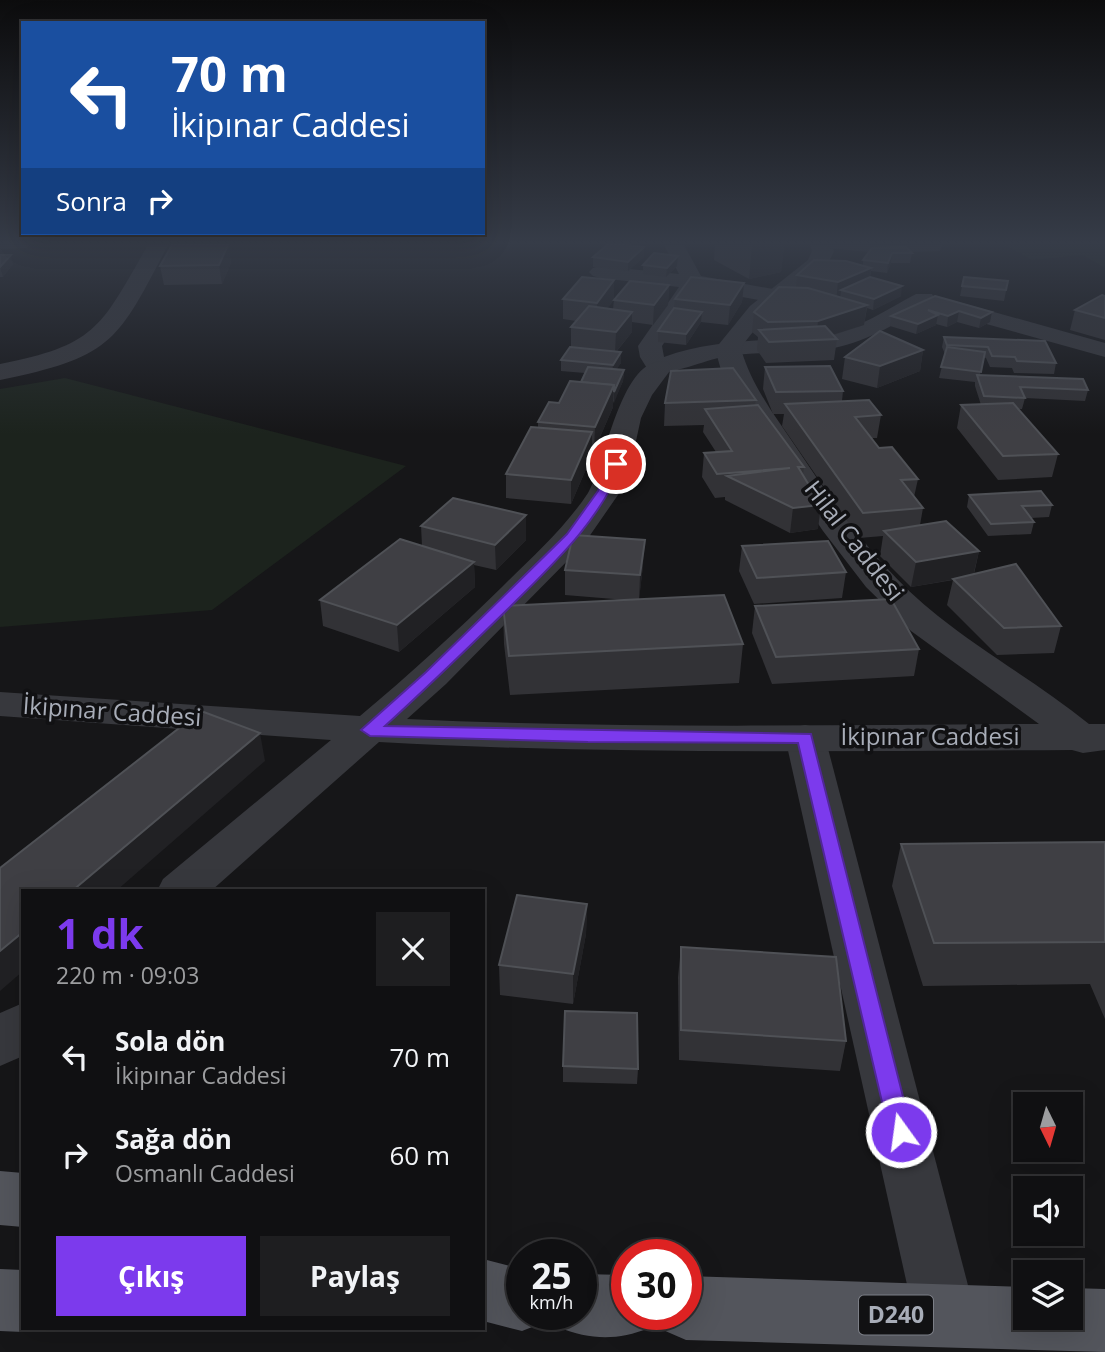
<!DOCTYPE html>
<html lang="tr">
<meta charset="utf-8">
<style>
:root{--surface:#101012;--page:#1e1e20;--text:#f1f3f6;--muted:#9c9d9f;--line:#303032;--accent:#7c3aed}
body{margin:0;font-family:"Open Sans",sans-serif;background:var(--page);color:var(--text);height:100vh;display:flex;flex-direction:column;font-size:26px;white-space:nowrap}
*{box-sizing:border-box;margin:0}
p{font-size:23px;color:var(--muted)}
.icon{flex:none;width:38px;height:38px;fill:none;stroke:currentColor;stroke-width:2;stroke-linecap:round;stroke-linejoin:round}
.map{position:relative;flex:1;overflow:hidden}
.details{position:absolute;left:21px;top:889px;width:464px;height:441px;display:flex;flex-direction:column;background:var(--surface);border-radius:0px;box-shadow:0 7px 28px #0002,0 0 0 2px var(--line)}
.details>*{flex:none}
.banner{position:absolute;left:21px;top:21px;width:464px;height:214px;border-radius:0px;box-shadow:0 7px 28px #0002,0 0 0 2px var(--line);background:#1a4fa0;color:#fff;overflow:hidden}
.needle{width:46px;rotate:175deg}
.fabs{position:absolute;left:1013px;top:1092px;display:grid;gap:14px}
.fabs a{display:grid;place-items:center;width:70px;height:70px;border-radius:0px;background:var(--surface);box-shadow:0 7px 28px #0002,0 0 0 2px var(--line);font-size:35px}
.speed{position:absolute;left:506px;top:1239px;display:flex;gap:14px;font-size:35px;font-weight:700;text-align:center}
.speed>*{display:grid;place-content:center;width:91px;height:91px;border-radius:50%;background:var(--surface);box-shadow:0 7px 28px #0002,0 0 0 2px var(--line);line-height:1}
.speed small{font-size:18px;font-weight:400}
.speed .limit{border:10px solid #d22;background:#fff;color:#111}
.pin{position:absolute;display:grid;place-items:center;width:60px;height:60px;color:#fff;margin:-30px;border:4px solid #fff;border-radius:50%;box-shadow:0 2px 7px #0007}
.me{position:absolute;width:77px;margin:-38px;rotate:346deg;stroke-linejoin:round;filter:drop-shadow(0 0 5px #0008)}
.turn{display:flex;align-items:center;gap:24px;height:147px;padding:0 35px;font-size:32px}
.turn .icon{width:91px;height:91px;stroke-width:2.5}
.turn b{display:block;font-size:49px;line-height:60px}
.then{display:flex;align-items:center;height:66px;padding:0 35px;background:#0003;gap:14px;font-size:26px}
.round{display:grid;place-items:center;flex:none;width:74px;height:74px;border-radius:0px;background:var(--page)}
.summary{display:flex;align-items:center;justify-content:space-between;height:119px;padding:0 35px}
h1{font-size:42px;font-weight:700;line-height:52px;color:var(--accent)}
.primary-button{display:flex;gap:14px;margin-top:auto;padding:14px 35px}
.primary-button a{flex:1;height:80px;border-radius:0px;background:var(--accent);color:#fff;font-size:28px;font-weight:700;line-height:80px;text-align:center}
.primary-button a+a{background:var(--page);color:var(--text)}
ul{padding:0;list-style:none}
li{display:flex;align-items:center;gap:21px;height:98px;padding:0 35px}
li div{flex:1}
li b{display:block;font-size:26px}
li em{font-style:normal}
.map>svg:first-child{display:block}
</style>
<div class="map">
<svg width="1105" height="1352" viewBox="0 0 1105 1352">
<rect width="100%" height="100%" fill="#161618"/>
<g fill="#1c231d">
<path d="M 1005,245 L 1105,245 L 1105,268 L 1083,255 L 1032,260 Z"/>
<path d="M 65,378 L 406,466 L 212,610 L 0,627 L 0,389 Z"/>
</g>
<g fill="none" stroke-linecap="round" stroke-linejoin="round">
<g fill="#37383d" fill-rule="evenodd">
<path d="M 664,245 L 684,245 L 701,276 L 817,297 L 825,299 L 828,304 L 825,309 L 817,311 L 699,289 L 662,346 L 664,357 C 718,337 773,343 828,334 C 859,329 889,308 916,294 L 932,294 L 935,299 L 932,304 C 901,320 869,341 834,348 C 798,355 759,350 722,357 C 704,361 664,377 650,373 L 640,357 L 638,346 L 679,287 L 600,278 L 593,276 L 589,272 L 593,268 L 600,266 L 679,274 Z"/>
<path d="M 944,298 L 1105,343 L 1105,357 L 936,310 L 933,305 L 936,300 Z"/>
<path d="M 805,725 L 819,728 L 825,737 L 976,1316 L 967,1337 L 945,1346 L 923,1337 L 914,1316 L 785,737 L 791,728 Z"/>
</g>
<g fill="#37383d" fill-rule="evenodd">
<path d="M 148,245 L 168,245 C 117,343 112,357 0,380 L 0,364 C 98,345 101,326 148,245 Z"/>
<path d="M 810,245 L 830,245 L 834,251 C 825,274 805,283 787,298 C 771,311 757,326 745,342 L 741,349 C 752,387 776,417 798,450 C 838,510 881,571 938,616 C 987,655 1041,685 1089,724 L 1105,724 L 1105,750 L 1083,753 L 1072,750 C 841,751 610,755 379,742 L 211,891 L 157,891 L 163,879 L 331,740 L 0,716 L 0,692 L 360,716 C 409,675 456,632 502,587 C 532,557 564,529 588,493 C 606,464 621,351 668,362 L 672,368 L 652,395 L 641,418 L 631,464 L 620,492 L 584,544 L 446,684 L 407,719 C 617,729 828,725 1039,724 L 911,631 L 866,587 L 823,531 L 779,466 L 723,377 L 715,349 L 750,306 L 808,260 L 812,251 Z"/>
<path d="M 23,1003 L 23,1056 L 0,1066 L 0,1013 Z"/>
</g>
<g fill="#53555c" fill-rule="evenodd">
<path d="M 0,1171 L 23,1173 L 23,1227 L 0,1225 Z"/>
<path d="M 483,1259 L 522,1269 L 522,1314 L 548,1314 L 545,1322 L 522,1331 L 483,1321 Z"/>
<path d="M 0,1269 L 23,1270 L 23,1328 L 33,1328 L 23,1332 L 0,1331 Z"/>
<path d="M 581,1274 L 626,1275 L 626,1314 L 655,1314 L 649,1328 C 617,1341 590,1340 558,1327 L 553,1314 L 581,1314 Z"/>
<path d="M 686,1276 L 1026,1287 L 1026,1318 L 1071,1318 L 1071,1288 L 1105,1289 L 1105,1352 L 686,1340 L 663,1330 L 657,1314 L 686,1314 Z"/>
</g>
</g>
<g fill="#323236">
<path d="M 0,245 L 29,245 L 26,248 L 0,249 Z"/>
<path d="M 228,245 L 231,263 L 222,284 L 164,285 L 160,266 Z"/>
<path d="M 715,245 L 784,245 L 781,272 L 749,279 L 714,260 Z"/>
<path d="M 827,245 L 942,245 L 940,251 L 910,252 L 912,253 L 910,263 L 891,263 L 887,273 L 871,271 L 870,277 L 901,296 L 873,310 L 867,308 L 864,325 L 834,335 L 837,339 L 834,360 L 766,363 L 757,350 L 758,337 L 752,332 L 754,312 L 796,288 L 797,275 L 863,266 L 863,260 L 869,252 L 827,248 Z"/>
<path d="M 0,255 L 13,264 L 3,277 L 0,277 Z"/>
<path d="M 593,257 L 644,257 L 628,271 L 593,267 Z"/>
<path d="M 643,265 L 677,266 L 666,277 L 643,274 Z"/>
<path d="M 582,277 L 607,309 L 613,309 L 614,300 L 669,285 L 668,305 L 653,325 L 632,322 L 632,332 L 617,351 L 621,363 L 616,369 L 624,370 L 623,381 L 613,403 L 613,407 L 594,451 L 592,450 L 592,455 L 571,504 L 506,498 L 506,474 L 538,427 L 538,422 L 581,382 L 585,373 L 561,371 L 561,360 L 571,347 L 571,327 L 576,321 L 563,319 L 563,299 Z"/>
<path d="M 964,277 L 1008,281 L 1004,301 L 960,296 Z"/>
<path d="M 744,283 L 742,302 L 728,325 L 701,322 L 686,345 L 658,342 L 658,331 L 674,308 L 675,299 Z"/>
<path d="M 935,296 L 990,322 L 979,328 L 957,322 L 947,327 L 936,324 L 936,325 L 916,334 L 890,326 L 891,316 Z"/>
<path d="M 1105,296 L 1105,340 L 1070,330 L 1075,310 Z"/>
<path d="M 944,337 L 1056,363 L 1054,374 L 1014,373 L 1012,368 L 990,367 L 986,358 L 983,357 L 980,375 L 1088,390 L 1085,401 L 1025,398 L 1022,409 L 1018,409 L 1058,454 L 1052,477 L 998,480 L 957,428 L 961,405 L 981,405 L 975,386 L 975,382 L 939,378 L 945,354 L 942,347 Z"/>
<path d="M 923,350 L 920,371 L 877,388 L 842,379 L 845,357 Z"/>
<path d="M 765,367 L 843,391 L 842,401 L 881,415 L 877,438 L 872,438 L 879,448 L 918,479 L 914,497 L 923,508 L 920,525 L 979,551 L 974,574 L 1061,626 L 1054,653 L 997,655 L 947,605 L 953,580 L 911,587 L 880,556 L 883,536 L 859,538 L 782,426 L 784,414 L 773,414 L 763,389 Z"/>
<path d="M 756,400 L 755,405 L 804,467 L 803,474 L 818,529 L 790,533 L 725,500 L 725,497 L 715,498 L 702,477 L 704,453 L 716,452 L 703,432 L 704,425 L 664,426 L 665,403 Z"/>
<path d="M 969,495 L 1052,505 L 1049,517 L 1031,518 L 1034,522 L 1031,534 L 988,536 L 967,507 Z"/>
<path d="M 421,526 L 526,540 L 496,570 L 474,565 L 475,587 L 399,652 L 323,626 L 320,600 L 422,546 Z"/>
<path d="M 742,546 L 846,572 L 842,598 L 754,604 L 739,571 Z"/>
<path d="M 643,565 L 639,599 L 743,644 L 739,683 L 510,695 L 504,644 L 503,606 L 626,600 L 565,595 L 565,570 Z"/>
<path d="M 755,606 L 919,649 L 914,676 L 772,684 L 752,633 Z"/>
<path d="M 1105,842 L 1105,1019 L 1090,984 L 923,986 L 892,886 L 901,844 Z"/>
<path d="M 587,904 L 586,934 L 573,1004 L 500,995 L 499,965 Z"/>
<path d="M 681,947 L 846,1041 L 840,1071 L 679,1060 L 678,977 Z"/>
<path d="M 563,1066 L 638,1069 L 637,1084 L 563,1082 Z"/>
</g>
<g fill="#212124">
<path d="M 228,245 L 231,263 L 222,284 L 219,265 Z"/>
<path d="M 752,245 L 784,245 L 781,272 L 749,279 Z"/>
<path d="M 644,247 L 644,257 L 628,271 L 628,262 Z"/>
<path d="M 892,253 L 891,263 L 887,273 L 888,263 Z"/>
<path d="M 11,255 L 13,264 L 3,277 L 0,267 Z"/>
<path d="M 678,256 L 677,266 L 666,277 L 667,268 Z"/>
<path d="M 871,268 L 868,287 L 841,290 L 840,300 L 836,302 L 838,282 Z"/>
<path d="M 614,280 L 614,300 L 597,323 L 597,303 Z"/>
<path d="M 744,283 L 742,302 L 728,325 L 730,305 Z"/>
<path d="M 669,285 L 668,305 L 653,325 L 654,305 Z"/>
<path d="M 902,286 L 901,296 L 873,310 L 874,299 Z"/>
<path d="M 867,305 L 864,325 L 816,340 L 818,321 Z"/>
<path d="M 959,311 L 957,322 L 947,327 L 948,316 Z"/>
<path d="M 632,312 L 632,332 L 615,353 L 616,332 Z"/>
<path d="M 702,312 L 701,322 L 686,345 L 686,334 Z"/>
<path d="M 992,312 L 990,322 L 979,328 L 981,318 Z"/>
<path d="M 938,315 L 936,325 L 916,334 L 918,324 Z"/>
<path d="M 923,350 L 920,371 L 877,388 L 880,366 Z"/>
<path d="M 621,352 L 621,363 L 612,376 L 613,365 Z"/>
<path d="M 624,370 L 623,381 L 614,403 L 614,392 Z"/>
<path d="M 614,385 L 613,407 L 594,451 L 595,427 Z"/>
<path d="M 592,432 L 592,455 L 571,504 L 571,480 Z"/>
<path d="M 821,505 L 818,529 L 790,533 L 793,508 Z"/>
<path d="M 526,515 L 526,540 L 496,570 L 495,545 Z"/>
<path d="M 645,540 L 643,565 L 639,601 L 640,575 Z"/>
<path d="M 979,551 L 973,576 L 911,587 L 916,562 Z"/>
<path d="M 474,562 L 475,587 L 399,652 L 397,625 Z"/>
<path d="M 260,733 L 265,761 L 116,891 L 72,891 Z"/>
<path d="M 587,904 L 586,934 L 573,1004 L 573,974 Z"/>
<path d="M 23,932 L 23,971 L 0,991 L 0,951 Z"/>
</g>
<g fill="#3f3f44" stroke="#4f5156" stroke-width="2">
<path d="M 172,245 L 228,245 L 219,265 L 160,266 Z"/>
<path d="M 607,245 L 625,245 L 644,247 L 628,262 L 593,257 Z"/>
<path d="M 906,247 L 912,253 L 892,253 L 888,263 L 863,260 L 872,248 Z"/>
<path d="M 654,253 L 678,256 L 667,268 L 643,265 Z"/>
<path d="M 0,255 L 11,255 L 0,267 Z"/>
<path d="M 814,260 L 846,261 L 871,268 L 838,282 L 797,275 Z"/>
<path d="M 582,277 L 614,280 L 597,303 L 563,299 Z"/>
<path d="M 691,277 L 744,283 L 730,305 L 675,299 Z"/>
<path d="M 870,277 L 902,286 L 874,299 L 841,290 Z"/>
<path d="M 964,277 L 1008,281 L 1006,290 L 962,286 Z"/>
<path d="M 630,281 L 669,285 L 654,305 L 614,300 Z"/>
<path d="M 779,287 L 808,288 L 867,305 L 818,321 L 768,322 L 754,312 Z"/>
<path d="M 1102,295 L 1105,296 L 1105,318 L 1075,310 Z"/>
<path d="M 935,296 L 992,312 L 981,318 L 959,311 L 948,316 L 928,310 L 938,315 L 918,324 L 891,316 Z"/>
<path d="M 589,306 L 632,312 L 616,332 L 571,327 Z"/>
<path d="M 674,308 L 702,312 L 686,334 L 658,331 Z"/>
<path d="M 825,326 L 837,339 L 769,342 L 759,330 Z"/>
<path d="M 880,331 L 923,350 L 880,366 L 845,357 Z"/>
<path d="M 944,337 L 1045,341 L 1056,363 L 1017,361 L 1015,357 L 992,356 L 988,347 L 947,345 Z"/>
<path d="M 570,347 L 621,352 L 613,365 L 561,360 Z"/>
<path d="M 947,347 L 985,352 L 981,372 L 941,367 Z"/>
<path d="M 830,366 L 843,391 L 776,392 L 765,367 Z"/>
<path d="M 588,367 L 624,370 L 614,392 L 614,385 L 581,382 Z"/>
<path d="M 733,368 L 756,400 L 665,403 L 671,371 Z"/>
<path d="M 977,375 L 1083,379 L 1088,390 L 1020,387 L 1025,398 L 984,396 Z"/>
<path d="M 570,381 L 614,385 L 595,427 L 538,422 L 549,402 L 559,403 Z"/>
<path d="M 869,400 L 881,415 L 855,417 L 879,448 L 892,447 L 918,479 L 901,480 L 923,508 L 863,513 L 785,404 Z"/>
<path d="M 1013,403 L 1058,454 L 1003,456 L 961,405 Z"/>
<path d="M 758,405 L 804,467 L 798,467 L 821,505 L 793,508 L 727,476 L 790,468 L 717,474 L 704,453 L 732,451 L 705,409 Z"/>
<path d="M 531,427 L 592,432 L 571,480 L 506,474 Z"/>
<path d="M 1041,491 L 1052,505 L 1022,506 L 1034,522 L 991,524 L 969,495 Z"/>
<path d="M 453,498 L 526,515 L 495,545 L 421,526 Z"/>
<path d="M 946,521 L 979,551 L 916,562 L 884,531 Z"/>
<path d="M 573,535 L 645,540 L 640,575 L 565,570 Z"/>
<path d="M 400,539 L 474,562 L 397,625 L 320,600 Z"/>
<path d="M 828,541 L 846,572 L 757,578 L 742,546 Z"/>
<path d="M 1016,564 L 1061,626 L 1004,628 L 953,579 Z"/>
<path d="M 724,595 L 743,644 L 509,656 L 503,606 Z"/>
<path d="M 891,599 L 919,649 L 776,657 L 755,606 Z"/>
<path d="M 201,711 L 260,733 L 72,891 L 23,891 L 23,932 L 0,951 L 0,868 Z"/>
<path d="M 1105,842 L 1105,942 L 934,943 L 901,844 Z"/>
<path d="M 517,895 L 587,904 L 573,974 L 499,965 Z"/>
<path d="M 681,947 L 836,957 L 846,1041 L 681,1030 Z"/>
<path d="M 565,1011 L 637,1013 L 638,1069 L 563,1066 Z"/>
</g>
<linearGradient id="sky" x2="0" y2="1"><stop stop-color="#0c0c0d"/><stop offset="0.56" stop-color="#363c48"/><stop offset="1" stop-color="#363c48" stop-opacity="0"/></linearGradient>
<rect width="1105" height="434" fill="url(#sky)"/>
<path fill="#7c3aed" stroke="#51269a" stroke-width="2" d="M 616,460 L 622,464 C 599,522 554,563 510,607 C 469,647 428,687 385,726 L 811,734 L 912,1132 L 909,1139 L 901,1142 L 892,1139 L 889,1132 L 798,743 L 588,742 L 370,736 L 361,730 L 426,672 L 567,534 L 598,491 L 609,464 Z"/>
<g text-anchor="middle" stroke-width="7" stroke-linejoin="round" paint-order="stroke">
<rect fill="#111113" stroke="#7b7e86" stroke-width="2" x="859" y="1295.5" width="74" height="39" rx="5"/>
<g font-size="23" font-weight="bold" fill="#a8adb8">
<text x="896" y="1323">D240</text>
</g>
<g font-size="24" fill="#a8adb8" stroke="#111113">
<text transform="translate(854 541) rotate(52)" y="8">Hilal Caddesi</text>
<text transform="translate(112 712) rotate(4)" y="8">İkipınar Caddesi</text>
<text x="930" y="745">İkipınar Caddesi</text>
</g>
</g>
</svg>
<div class="fabs">
<a><svg class="needle" viewBox="-14 -14 28 28"><path d="M0-13l5 13h-10z" fill="#e53935"/><path d="M0 13l5-13h-10z" fill="#9c9d9f"/></svg></a>
<a><svg class="icon" aria-label="sound" viewBox="0 0 24 24"><path d="M4 9h4l5-4v14l-5-4H4zM17 9q2 3 0 6"/></svg></a>
<a><svg class="icon" aria-label="layers" viewBox="0 0 24 24"><path d="M12 4l9 5-9 5-9-5zM3 14l9 5 9-5"/></svg></a>
</div>
<div class="speed"><div>25<small>km/h</small></div><div class="limit">30</div></div>
<div class="pin" style="left:616px;top:464px;background:#d93025"><svg class="icon" aria-label="arrive" viewBox="0 0 24 24"><path d="M6 21V4h12l-3 4 3 4H6"/></svg></div>
<svg class="me" style="left:901px;top:1132px" viewBox="-20 -20 40 40"><circle r="17" fill="#7c3aed" stroke="#fff" stroke-width="3"/><path d="M0-11L8 9 0 5-8 9z" fill="#fff"/></svg>
<div class="banner">
<div class="turn"><svg class="icon" aria-label="left" viewBox="0 0 24 24"><path d="M17 20v-9H6M10 6l-5 5 5 5"/></svg><div><b>70 m</b>İkipınar Caddesi</div></div>
<div class="then">Sonra<svg class="icon" aria-label="right" viewBox="0 0 24 24"><path d="M7 20v-9h11M14 6l5 5-5 5"/></svg></div>
</div>
<section class="details">
<div class="summary"><div><h1>1 dk</h1><p>220 m · 09:03</p></div><a class="round"><svg class="icon" aria-label="close" viewBox="0 0 24 24"><path d="M6 6l12 12M18 6L6 18"/></svg></a></div>
<ul>
<li><svg class="icon" aria-label="left" viewBox="0 0 24 24"><path d="M17 20v-9H6M10 6l-5 5 5 5"/></svg><div><b>Sola dön</b><p>İkipınar Caddesi</p></div><em>70 m</em></li>
<li><svg class="icon" aria-label="right" viewBox="0 0 24 24"><path d="M7 20v-9h11M14 6l5 5-5 5"/></svg><div><b>Sağa dön</b><p>Osmanlı Caddesi</p></div><em>60 m</em></li>
</ul>
<div class="primary-button"><a>Çıkış</a><a>Paylaş</a></div>
</section>
</div>
